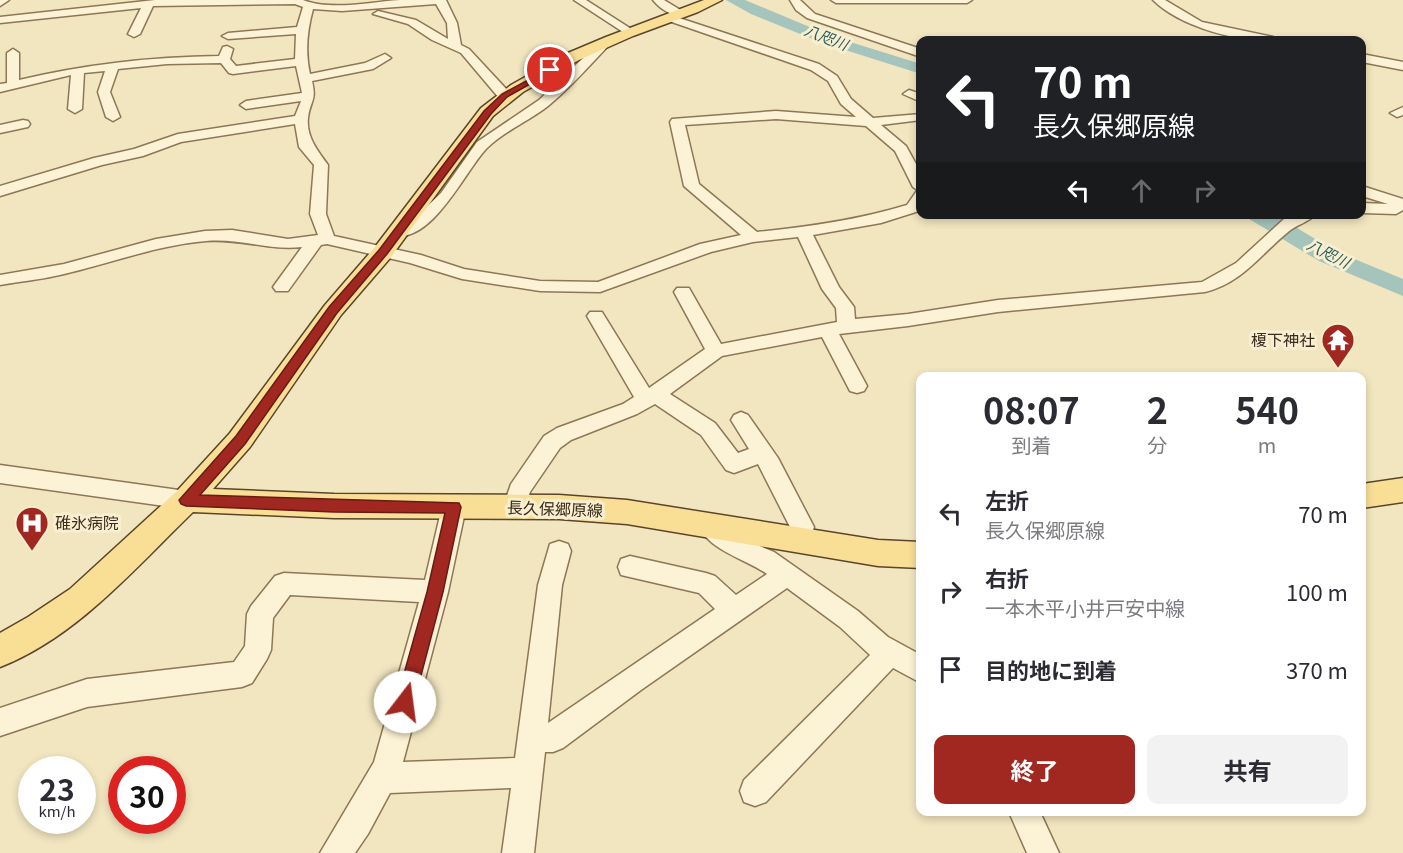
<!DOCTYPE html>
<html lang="ja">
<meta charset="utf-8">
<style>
:root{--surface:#fff;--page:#f2f2f3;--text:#2b2b33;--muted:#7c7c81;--accent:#a12821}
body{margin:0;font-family:Georgia,"Noto Sans JP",serif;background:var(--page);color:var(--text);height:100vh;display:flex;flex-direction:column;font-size:22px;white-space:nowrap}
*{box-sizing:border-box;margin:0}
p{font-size:20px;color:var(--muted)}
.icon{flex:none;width:33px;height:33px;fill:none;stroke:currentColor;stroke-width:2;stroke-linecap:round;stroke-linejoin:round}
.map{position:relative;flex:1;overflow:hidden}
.sheet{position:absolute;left:916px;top:372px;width:450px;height:444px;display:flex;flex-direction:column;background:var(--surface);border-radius:12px;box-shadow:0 3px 9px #0003}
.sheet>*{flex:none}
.top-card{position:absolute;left:916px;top:36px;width:450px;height:183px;border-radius:12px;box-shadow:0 3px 9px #0003;background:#202124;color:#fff;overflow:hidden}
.speed{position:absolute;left:18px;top:756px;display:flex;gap:12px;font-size:30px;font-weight:700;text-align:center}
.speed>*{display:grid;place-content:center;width:78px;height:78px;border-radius:50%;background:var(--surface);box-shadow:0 3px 9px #0003;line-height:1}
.speed small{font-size:15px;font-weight:400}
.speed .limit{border:9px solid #d22;background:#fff;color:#111}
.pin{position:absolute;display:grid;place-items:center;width:51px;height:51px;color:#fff;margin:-26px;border:3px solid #fff;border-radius:50%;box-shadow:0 2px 6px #0007}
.me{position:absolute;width:66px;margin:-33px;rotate:15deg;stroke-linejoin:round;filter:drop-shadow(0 0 4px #0008)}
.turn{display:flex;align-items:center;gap:21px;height:126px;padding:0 18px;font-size:27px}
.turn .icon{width:78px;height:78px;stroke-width:2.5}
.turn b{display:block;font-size:42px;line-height:51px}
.lanes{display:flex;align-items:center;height:57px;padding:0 18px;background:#0003;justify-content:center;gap:30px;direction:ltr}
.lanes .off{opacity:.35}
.eta{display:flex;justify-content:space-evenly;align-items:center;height:102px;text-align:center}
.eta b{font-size:36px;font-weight:700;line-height:42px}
.cta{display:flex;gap:12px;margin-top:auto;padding:12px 18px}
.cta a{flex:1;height:69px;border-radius:12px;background:var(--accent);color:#fff;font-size:24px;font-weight:700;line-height:69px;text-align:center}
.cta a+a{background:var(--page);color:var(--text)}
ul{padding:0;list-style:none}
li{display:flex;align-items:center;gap:18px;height:78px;padding:0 18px}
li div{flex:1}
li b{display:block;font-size:22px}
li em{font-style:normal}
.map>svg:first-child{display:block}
</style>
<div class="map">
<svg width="1403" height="853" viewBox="0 0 1403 853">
<rect width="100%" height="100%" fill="#f2e6c0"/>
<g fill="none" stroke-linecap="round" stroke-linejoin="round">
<g fill="#a4c4bc" fill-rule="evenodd">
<path d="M 726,0 L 745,0 L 831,36 L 921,64 L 921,74 L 820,42 L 751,14 Z"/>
<path d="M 1246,214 L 1274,214 L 1335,251 L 1403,279 L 1403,296 L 1319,261 L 1249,219 Z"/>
</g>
<g stroke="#8d7756" stroke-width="3">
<g id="minor">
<path d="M 0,0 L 9,0 L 0,6 Z"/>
<path d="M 155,0 L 303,0 C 332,11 369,2 400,0 C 415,0 431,0 446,0 L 457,23 L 461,45 L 469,49 L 509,92 L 510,95 L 509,98 L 499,98 L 461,53 L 432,40 L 408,24 L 373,14 L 378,11 L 416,20 L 448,39 L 447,23 L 436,4 L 342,11 L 313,9 C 307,31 305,52 310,74 L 365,63 L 385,54 L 391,58 L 373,69 L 312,81 C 317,102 310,100 308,118 C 306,137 318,151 328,165 L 326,214 L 334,236 L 421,255 L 464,269 L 540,281 L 598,282 L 700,244 L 741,235 L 684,186 L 670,122 L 672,119 L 776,111 L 856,117 L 841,104 L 828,81 L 811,70 L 666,20 L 665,18 L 670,15 L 819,64 L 837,76 L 851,99 L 873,118 L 921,114 L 921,120 L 881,125 L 906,146 L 921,173 L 921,208 L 919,211 L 881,223 L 813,235 L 839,287 L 854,307 L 855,319 L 908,314 L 998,300 L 1202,282 L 1236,263 L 1284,219 L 1292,214 L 1316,214 C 1309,222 1296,225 1288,232 C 1260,255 1242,283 1205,292 L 998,312 L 908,326 L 839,334 L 867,386 L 864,391 L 857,393 L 850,391 L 822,337 L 722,356 L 670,394 L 715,423 L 738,453 L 749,449 L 731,420 L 734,415 L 741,412 L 748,415 L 778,458 L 814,527 L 808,548 L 800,551 L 792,548 L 788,541 L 790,527 L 758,464 L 734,473 L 726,470 L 701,435 L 655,404 L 637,414 L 571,440 L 560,448 L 530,492 L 523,514 L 515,516 L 507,514 L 503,507 L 511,484 L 544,436 L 557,428 L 623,404 L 634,397 L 587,316 L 590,312 L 602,312 L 649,388 L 705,349 L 674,292 L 677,288 L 689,288 L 721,344 L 837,322 L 836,308 L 822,289 L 798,237 L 753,242 L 711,252 L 600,292 L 540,291 L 462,279 L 410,263 L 327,244 L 321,245 L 288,291 L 276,291 L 273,287 L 302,247 C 270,251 239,238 206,241 C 159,245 114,262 68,273 C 46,279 23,281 0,285 L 0,275 L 64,264 L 156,239 L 205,231 L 232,230 L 288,239 L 318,235 L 310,214 L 314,165 L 299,147 L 295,124 L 181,142 L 143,156 L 102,165 L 0,196 L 0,186 L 94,158 L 134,149 L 178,134 L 295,116 L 301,101 L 246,109 L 240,105 L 246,101 L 302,93 L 296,66 L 233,74 L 229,73 L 221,63 L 167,64 L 118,69 L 110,92 L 120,117 L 113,121 L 106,117 L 98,92 L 105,71 L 84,73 L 82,109 L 75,113 L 68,109 L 71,75 L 0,92 L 0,84 L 7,83 L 7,53 L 13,49 L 19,53 L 19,80 C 86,64 150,57 219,56 L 223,47 L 227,46 L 233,49 L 230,59 L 236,66 L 295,59 L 296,34 L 228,39 L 222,36 L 228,33 L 297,27 L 303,7 L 295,4 L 153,6 L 140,34 L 134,37 L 128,34 L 141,8 L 0,23 L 0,17 ZM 776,119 L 866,126 L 895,151 L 913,187 L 919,191 L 916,192 L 907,205 C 858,220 808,227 757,232 L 699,184 L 685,125 Z"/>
<path d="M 574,0 L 586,0 L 636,32 L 630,35 L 626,34 Z"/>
<path d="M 653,0 L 664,0 L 687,14 L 682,17 C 670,14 661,10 653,0 Z"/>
<path d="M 790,0 L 800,0 L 815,14 L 921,49 L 921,57 L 807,18 L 796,10 Z"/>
<path d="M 831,0 L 972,0 L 967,3 L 836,3 Z"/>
<path d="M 1153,0 L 1165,0 L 1202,22 L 1273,37 L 1279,40 C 1242,44 1180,27 1153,0 Z"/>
<path d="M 606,39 L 610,40 L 610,44 C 590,65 570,88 548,106 C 529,121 504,131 487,148 C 466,169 432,245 393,235 L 391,232 L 393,229 L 414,219 L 441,193 L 477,142 L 539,100 L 602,40 Z"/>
<path d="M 1362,54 L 1403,62 L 1403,70 L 1362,62 Z"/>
<path d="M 909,90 L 921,94 L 921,102 L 903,94 Z"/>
<path d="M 1403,107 L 1403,115 L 1397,117 L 1390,113 Z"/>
<path d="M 23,120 L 28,121 L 30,124 L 28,127 L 0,133 L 0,125 Z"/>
<path d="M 1362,186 L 1403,199 L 1403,210 L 1396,214 L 1362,213 L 1362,203 L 1388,204 L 1362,196 Z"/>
<path d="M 0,465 L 186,491 L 194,493 L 197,500 L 194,507 L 186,509 L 0,483 Z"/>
<path d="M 454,498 L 462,500 L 466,507 L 448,592 L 403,762 L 515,758 L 538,585 L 550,544 L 559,541 L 568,544 L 571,551 L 562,585 L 548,723 L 715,609 L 699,593 L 621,575 L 618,567 L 621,559 L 630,556 L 706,573 L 715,576 L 736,595 L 767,574 C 746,559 712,552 699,527 L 703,520 L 711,517 L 719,520 L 745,540 L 774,552 L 858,611 L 888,637 L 921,655 L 921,683 L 893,668 L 766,802 L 755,806 L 744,802 L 740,791 L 744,780 L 870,655 L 840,627 L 787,588 L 641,690 L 563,748 L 553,752 L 545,752 L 534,853 L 502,853 L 511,788 L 390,793 L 368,834 L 355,853 L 320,853 L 374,762 L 419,602 L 290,595 L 273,618 L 271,650 L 267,659 L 252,683 L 242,687 L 87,707 L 0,736 L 0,708 L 87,679 L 234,662 L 245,646 L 247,614 L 251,606 L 275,576 L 284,573 L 425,580 L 442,507 L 446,500 Z"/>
<path d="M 1009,812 L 1040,812 L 1059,853 L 1027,853 Z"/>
</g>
</g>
<g stroke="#5a442b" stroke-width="3">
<g id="major">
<path d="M 704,0 L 722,0 L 698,12 L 633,36 L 579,60 L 523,92 L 493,116 L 391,257 L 341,315 L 250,447 L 213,489 L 334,494 L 559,495 L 627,500 L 878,540 L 921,542 L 921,568 L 878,566 L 627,524 L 559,519 L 334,518 L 193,512 C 135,568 77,637 0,667 L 0,633 L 28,617 L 70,589 L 176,492 L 230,433 L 325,305 L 375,247 L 481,108 L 511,85 L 568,53 L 606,37 Z"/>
<path d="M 1403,478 L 1403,502 L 1362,508 L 1362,484 Z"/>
</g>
</g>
<use href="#minor" fill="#fcf2d5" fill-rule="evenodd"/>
<use href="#major" fill="#f9df95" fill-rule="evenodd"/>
</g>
<path fill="#a12821" stroke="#691a15" stroke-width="1.5" d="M 550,68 L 554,70 L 552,72 L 507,97 L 491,114 L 387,254 L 337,313 L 245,444 L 200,495 L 459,503 L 461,507 L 443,592 L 414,702 L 411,709 L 405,711 L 399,709 L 396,702 L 427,592 L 445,513 L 334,512 L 186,506 L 181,504 L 179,500 L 236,436 L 329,307 L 379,250 L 484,111 L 502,94 Z"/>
<defs>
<g id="temple-pin" transform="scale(1.725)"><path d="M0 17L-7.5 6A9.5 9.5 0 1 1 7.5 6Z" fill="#a12821" stroke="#f8efd1"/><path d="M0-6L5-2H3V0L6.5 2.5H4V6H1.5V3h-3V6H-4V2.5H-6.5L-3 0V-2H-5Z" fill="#fff"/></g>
<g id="hospital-pin" transform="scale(1.725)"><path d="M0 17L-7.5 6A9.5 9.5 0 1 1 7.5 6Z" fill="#a12821" stroke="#f8efd1"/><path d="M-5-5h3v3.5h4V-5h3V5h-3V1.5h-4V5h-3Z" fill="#fff"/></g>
</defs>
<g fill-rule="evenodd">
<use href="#temple-pin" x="1338" y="340"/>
<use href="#hospital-pin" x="32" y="523"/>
</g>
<g text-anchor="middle" stroke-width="6" stroke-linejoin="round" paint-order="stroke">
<g font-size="15" font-style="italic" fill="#2a5c5c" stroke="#f8efd1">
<text transform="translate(826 38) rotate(21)" y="5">八咫川</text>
<text transform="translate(1328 254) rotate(27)" y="5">八咫川</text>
</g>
<g font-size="16" fill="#3b2d1c" stroke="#f8efd1" text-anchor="end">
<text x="1315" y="346">榎下神社</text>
<text x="55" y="529" text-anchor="start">碓氷病院</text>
</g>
<g font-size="16" fill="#3b2d1c" stroke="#f8efd1">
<text transform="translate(555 509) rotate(2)" y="6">長久保郷原線</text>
</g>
</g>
</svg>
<div class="speed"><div>23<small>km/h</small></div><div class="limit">30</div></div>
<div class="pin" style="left:550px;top:70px;background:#d93025"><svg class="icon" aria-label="arrive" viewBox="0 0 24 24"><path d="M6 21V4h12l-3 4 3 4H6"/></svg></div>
<svg class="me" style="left:405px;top:702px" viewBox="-20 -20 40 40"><circle r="19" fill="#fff"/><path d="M0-13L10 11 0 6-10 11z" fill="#a12821"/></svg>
<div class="top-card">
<div class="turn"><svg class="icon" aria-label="left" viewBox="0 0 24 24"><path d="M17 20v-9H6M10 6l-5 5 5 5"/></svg><div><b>70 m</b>長久保郷原線</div></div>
<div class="lanes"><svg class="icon" aria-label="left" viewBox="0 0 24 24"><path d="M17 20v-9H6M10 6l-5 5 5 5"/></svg><svg class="icon off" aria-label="ahead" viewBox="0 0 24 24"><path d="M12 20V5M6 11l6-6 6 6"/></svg><svg class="icon off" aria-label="right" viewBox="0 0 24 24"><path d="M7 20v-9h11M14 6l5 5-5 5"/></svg></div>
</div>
<section class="sheet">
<div class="eta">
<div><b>08:07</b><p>到着</p></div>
<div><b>2</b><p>分</p></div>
<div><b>540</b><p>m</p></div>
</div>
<ul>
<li><svg class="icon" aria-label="left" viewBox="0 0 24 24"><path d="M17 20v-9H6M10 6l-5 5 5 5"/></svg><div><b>左折</b><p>長久保郷原線</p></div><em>70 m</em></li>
<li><svg class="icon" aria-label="right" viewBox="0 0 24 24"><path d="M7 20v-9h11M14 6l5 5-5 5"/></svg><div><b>右折</b><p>一本木平小井戸安中線</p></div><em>100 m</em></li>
<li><svg class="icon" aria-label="arrive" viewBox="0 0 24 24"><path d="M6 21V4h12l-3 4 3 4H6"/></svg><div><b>目的地に到着</b></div><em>370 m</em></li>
</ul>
<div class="cta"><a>終了</a><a>共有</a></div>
</section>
</div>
